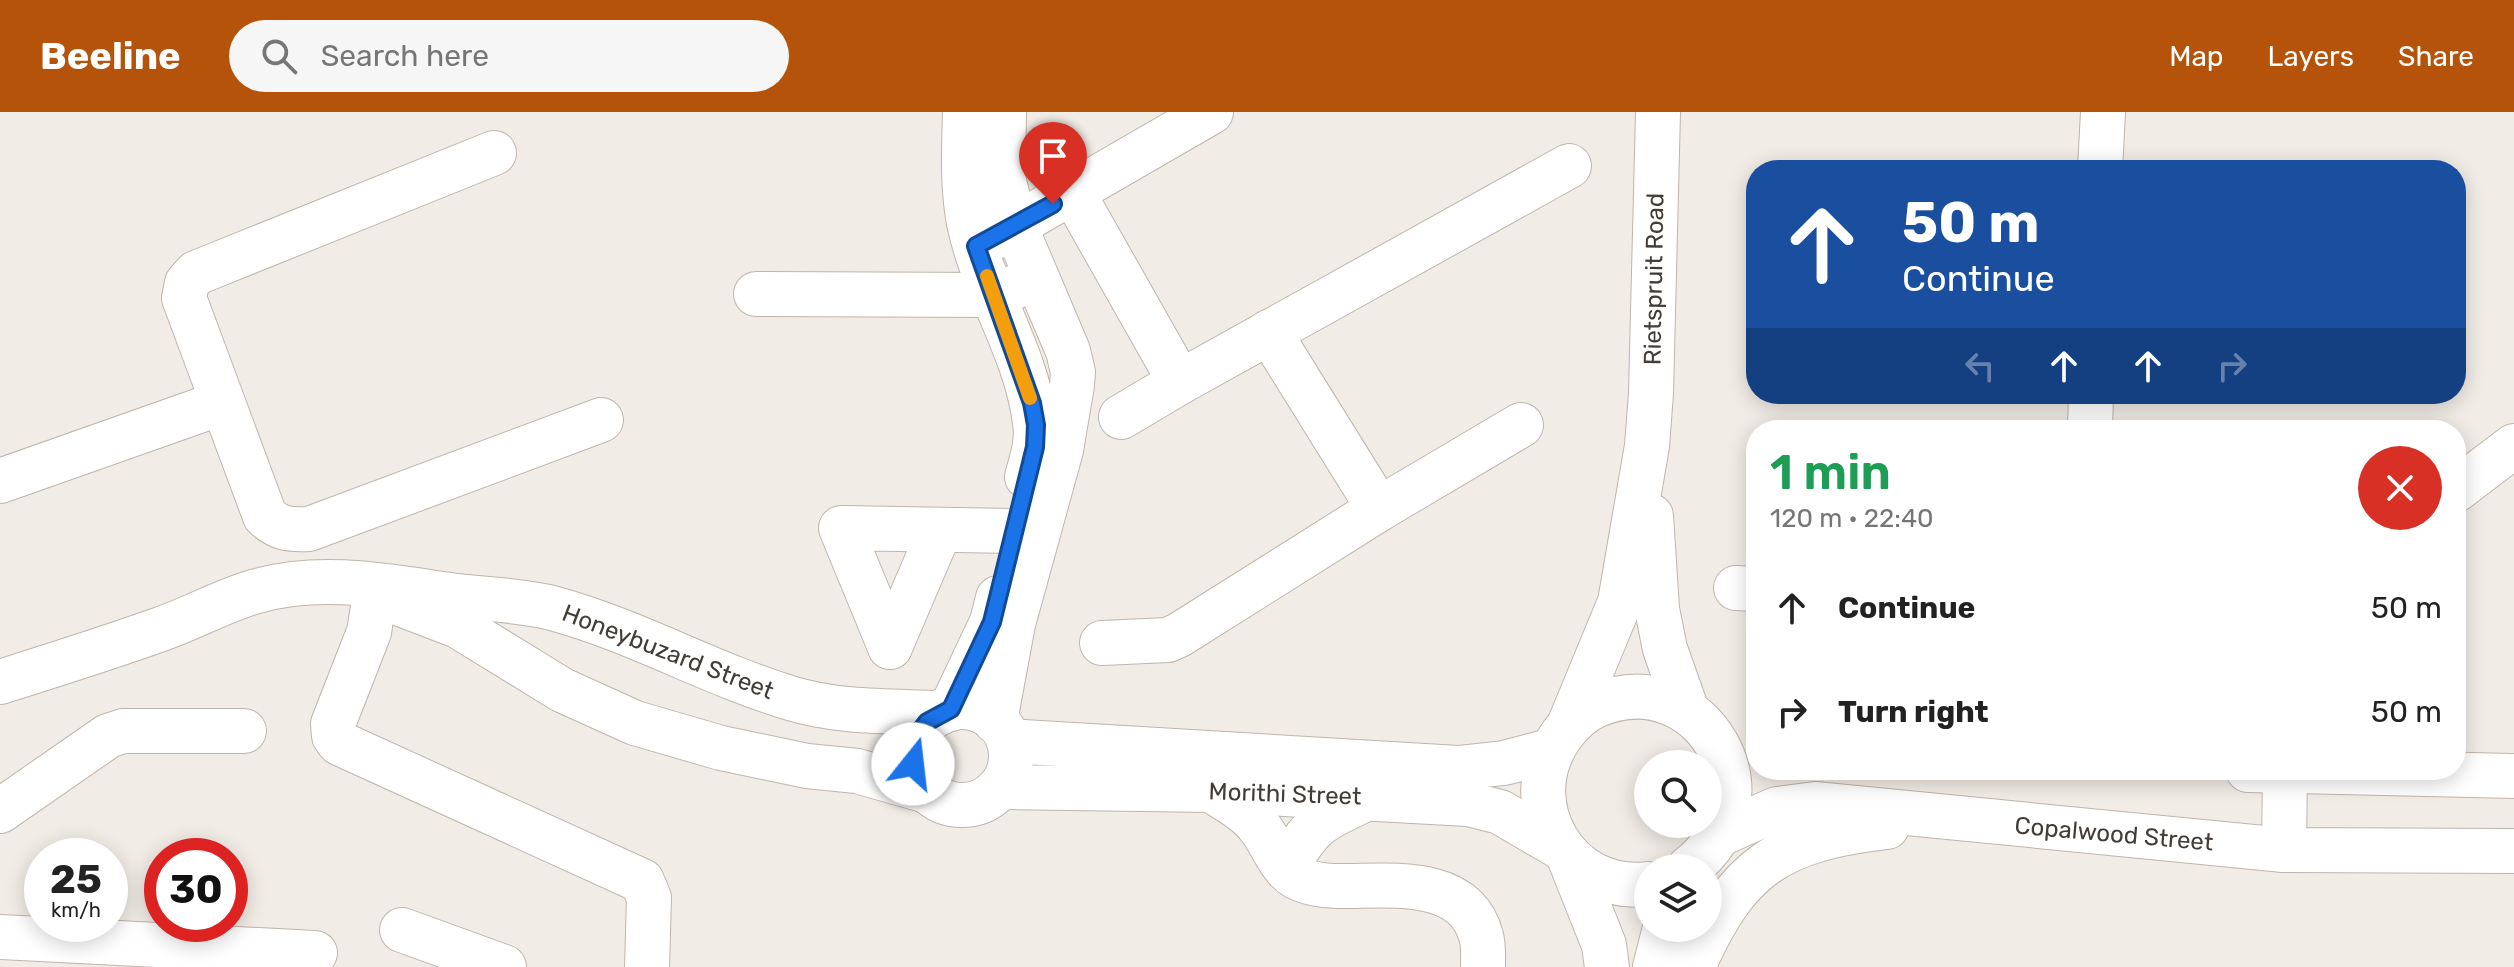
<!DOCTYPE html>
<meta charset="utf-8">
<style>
:root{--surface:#fff;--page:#f6f6f6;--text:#222;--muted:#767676;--accent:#b45309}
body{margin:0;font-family:Rubik,sans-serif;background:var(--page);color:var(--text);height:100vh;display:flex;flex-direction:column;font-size:30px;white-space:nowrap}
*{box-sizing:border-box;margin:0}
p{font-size:26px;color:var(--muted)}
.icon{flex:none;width:44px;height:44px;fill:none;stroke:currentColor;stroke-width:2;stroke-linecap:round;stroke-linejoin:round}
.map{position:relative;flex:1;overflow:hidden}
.sheet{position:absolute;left:1746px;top:308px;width:720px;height:360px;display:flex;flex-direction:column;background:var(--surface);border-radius:32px;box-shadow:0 4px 20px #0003}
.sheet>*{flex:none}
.guide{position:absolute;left:1746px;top:48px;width:720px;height:244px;border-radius:32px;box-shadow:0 4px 20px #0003;background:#1a4fa0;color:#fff;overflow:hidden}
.tools{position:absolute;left:1634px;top:638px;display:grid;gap:16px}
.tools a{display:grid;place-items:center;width:88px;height:88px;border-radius:50%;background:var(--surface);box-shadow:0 4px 20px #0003;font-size:40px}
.speed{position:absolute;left:24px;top:726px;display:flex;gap:16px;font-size:40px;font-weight:700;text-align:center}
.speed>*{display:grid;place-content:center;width:104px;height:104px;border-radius:50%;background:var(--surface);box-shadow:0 4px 20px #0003;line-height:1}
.speed small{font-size:20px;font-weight:400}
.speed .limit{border:12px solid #d22;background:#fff;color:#111}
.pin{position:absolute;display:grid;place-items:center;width:68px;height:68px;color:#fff;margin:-82px -34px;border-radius:50% 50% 50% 0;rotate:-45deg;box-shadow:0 0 8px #0007}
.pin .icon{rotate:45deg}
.me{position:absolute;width:88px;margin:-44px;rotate:16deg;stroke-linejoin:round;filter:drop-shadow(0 0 6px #0008)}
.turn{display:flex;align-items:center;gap:28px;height:168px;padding:0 24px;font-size:36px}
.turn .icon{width:104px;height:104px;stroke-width:2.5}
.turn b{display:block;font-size:56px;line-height:68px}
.lanes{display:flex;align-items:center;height:76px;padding:0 24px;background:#0003;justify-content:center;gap:40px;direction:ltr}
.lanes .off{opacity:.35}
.round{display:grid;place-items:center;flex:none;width:84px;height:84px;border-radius:42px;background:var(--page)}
.head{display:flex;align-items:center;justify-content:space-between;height:136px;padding:0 24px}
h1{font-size:48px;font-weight:600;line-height:60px;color:#1e9e55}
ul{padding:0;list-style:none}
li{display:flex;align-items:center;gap:24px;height:104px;padding:0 24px}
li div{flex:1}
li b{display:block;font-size:30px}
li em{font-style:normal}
header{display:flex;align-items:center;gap:48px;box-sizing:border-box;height:112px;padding:0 40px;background:var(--accent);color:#fff}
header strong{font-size:38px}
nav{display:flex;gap:44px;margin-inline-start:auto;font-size:28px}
.search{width:560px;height:72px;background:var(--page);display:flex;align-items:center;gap:20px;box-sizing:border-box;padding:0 28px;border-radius:44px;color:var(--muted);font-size:30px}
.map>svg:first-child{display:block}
</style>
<header>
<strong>Beeline</strong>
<div class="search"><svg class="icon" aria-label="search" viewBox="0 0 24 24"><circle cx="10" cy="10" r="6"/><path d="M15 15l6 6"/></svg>Search here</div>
<nav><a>Map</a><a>Layers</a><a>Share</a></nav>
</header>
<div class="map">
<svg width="2514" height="855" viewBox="0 0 2514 855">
<rect width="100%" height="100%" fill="#f2ece6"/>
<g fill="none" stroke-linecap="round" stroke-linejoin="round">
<g stroke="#bfb5ac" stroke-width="46">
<g id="minor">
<path d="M 965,0 C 964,37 962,74 969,111 C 983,179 1027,241 1035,311 C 1038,329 1032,347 1027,365"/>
<path d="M 494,41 L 196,161 L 187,171 L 184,186 L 265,404 C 279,417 290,418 309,417 L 601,308"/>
<path d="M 2100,58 L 2103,0"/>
<path d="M 1073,81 L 1180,270"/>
<path d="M 993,126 L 1211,0"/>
<path d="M 756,182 L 994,183 L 1020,173"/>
<path d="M 1269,220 L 1379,397"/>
<path d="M 1121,305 L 1180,270 L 1569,54"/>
<path d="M 2090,318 L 2091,282"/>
<path d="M 0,369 L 221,291"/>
<path d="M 2456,378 L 2514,334"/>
<path d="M 1651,404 L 1657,497 L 1665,537 L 1687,599"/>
<path d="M 1736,476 L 1756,477"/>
<path d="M 374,489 L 369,520 L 333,612 L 334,624 L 339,631 L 642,769 L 649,786 L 647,855"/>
<path d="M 403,493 L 458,514 L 562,578 L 635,611 L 721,636 L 807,654 L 857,659 L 927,679"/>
<path d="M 1102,531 L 1168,528 L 1179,523 L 1379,397 L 1521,313"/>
<path d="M 890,535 L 841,416 L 1014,419 L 1037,425"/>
<path d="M 890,535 L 940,418"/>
<path d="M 0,570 C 54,553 108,536 161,517 C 193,506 224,488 257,479 C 320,461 387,474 450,483 C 484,488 518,487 552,496 C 634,518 708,561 790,586 C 838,601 890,599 940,601"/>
<circle cx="962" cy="644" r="49"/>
<path d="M 951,597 L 992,510 L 998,486"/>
<path d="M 995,609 L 1013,512 L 1061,338 L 1072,273 L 1073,260 L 1068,239 L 1015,114 L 1003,65 L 1004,0"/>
<path d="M 1570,611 L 1620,490 L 1647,334 L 1651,281 L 1658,0"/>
<path d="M 1009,629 L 1458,656 L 1504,651 L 1550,639"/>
<path d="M 2248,658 L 2514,664"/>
<path d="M 1000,675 L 1211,678 L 1468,692 L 1500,700 L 1560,735"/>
<path d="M 1211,678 C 1228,689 1248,699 1260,716 C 1272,731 1279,755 1296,765 C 1315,775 1336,774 1356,774 C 1402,773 1466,769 1481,824 C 1484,834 1483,845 1483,855"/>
<path d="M 0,699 L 108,624 L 123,619 L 244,619"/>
<path d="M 1720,722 L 1777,697 L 1815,692 L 2284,738 L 2514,739"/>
<path d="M 2284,738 L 2285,659"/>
<path d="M 1569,745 L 1604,833 L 1607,855"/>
<path d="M 1286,756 C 1313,710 1318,710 1366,687"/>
<path d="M 1648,772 C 1566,782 1514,690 1561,624 C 1570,611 1583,599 1597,593 C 1701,550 1781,685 1689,756"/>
<path d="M 402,818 L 504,855"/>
<path d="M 0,825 L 315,841"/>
<path d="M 1655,855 L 1665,816"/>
<path d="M 1693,855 C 1738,753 1778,728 1887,715"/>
</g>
</g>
<use href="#minor" stroke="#fff" stroke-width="44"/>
</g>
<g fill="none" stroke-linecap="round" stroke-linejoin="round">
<g stroke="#114b97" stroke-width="20">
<path id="route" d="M 913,652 L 914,637 L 918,622 L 927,610 L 951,597 L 992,510 L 1035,335 L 1036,313 L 1032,291 L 976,134 L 1053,92"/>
</g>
<use href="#route" stroke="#1a73e8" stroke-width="14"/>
<path stroke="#f59e0b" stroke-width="14" d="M 987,164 L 1030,286"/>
</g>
<g text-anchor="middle" stroke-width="6" stroke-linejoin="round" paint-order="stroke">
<g font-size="24" fill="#443c36" stroke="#fff">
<text transform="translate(1654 167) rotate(-89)" y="8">Rietspruit Road</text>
<text transform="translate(668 540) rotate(21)" y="8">Honeybuzard Street</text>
<text transform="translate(1285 682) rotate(2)" y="8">Morithi Street</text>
<text transform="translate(2114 722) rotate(5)" y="8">Copalwood Street</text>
</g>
</g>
</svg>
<div class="tools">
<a><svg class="icon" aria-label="search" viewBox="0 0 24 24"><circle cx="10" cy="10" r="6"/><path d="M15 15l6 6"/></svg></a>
<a><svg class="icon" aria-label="layers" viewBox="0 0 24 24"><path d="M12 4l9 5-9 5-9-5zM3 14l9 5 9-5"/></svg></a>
</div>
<div class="speed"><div>25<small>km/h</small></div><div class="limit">30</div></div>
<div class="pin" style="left:1053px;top:92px;background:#d93025"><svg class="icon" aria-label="arrive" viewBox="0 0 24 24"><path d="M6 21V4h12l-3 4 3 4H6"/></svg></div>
<svg class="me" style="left:913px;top:652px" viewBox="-20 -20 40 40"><circle r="19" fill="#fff"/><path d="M0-13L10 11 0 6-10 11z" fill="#1a73e8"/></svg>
<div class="guide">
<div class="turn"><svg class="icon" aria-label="ahead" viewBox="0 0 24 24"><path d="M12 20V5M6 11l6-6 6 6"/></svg><div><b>50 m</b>Continue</div></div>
<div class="lanes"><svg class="icon off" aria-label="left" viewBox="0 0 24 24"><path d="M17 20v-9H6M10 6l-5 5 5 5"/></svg><svg class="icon" aria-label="ahead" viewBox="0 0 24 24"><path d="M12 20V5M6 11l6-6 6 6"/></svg><svg class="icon" aria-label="ahead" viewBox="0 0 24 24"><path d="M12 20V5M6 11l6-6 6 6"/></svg><svg class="icon off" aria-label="right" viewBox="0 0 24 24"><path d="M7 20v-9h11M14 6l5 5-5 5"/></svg></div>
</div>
<section class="sheet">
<div class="head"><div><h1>1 min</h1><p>120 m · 22:40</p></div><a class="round" style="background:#d93025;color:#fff"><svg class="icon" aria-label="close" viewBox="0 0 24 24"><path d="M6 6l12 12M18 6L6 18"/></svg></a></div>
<ul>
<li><svg class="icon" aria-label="ahead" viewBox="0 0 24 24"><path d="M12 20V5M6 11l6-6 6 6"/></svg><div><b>Continue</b></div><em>50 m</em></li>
<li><svg class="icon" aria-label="right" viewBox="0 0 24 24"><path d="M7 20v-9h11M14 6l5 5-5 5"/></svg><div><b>Turn right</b></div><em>50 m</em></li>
</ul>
</section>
</div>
